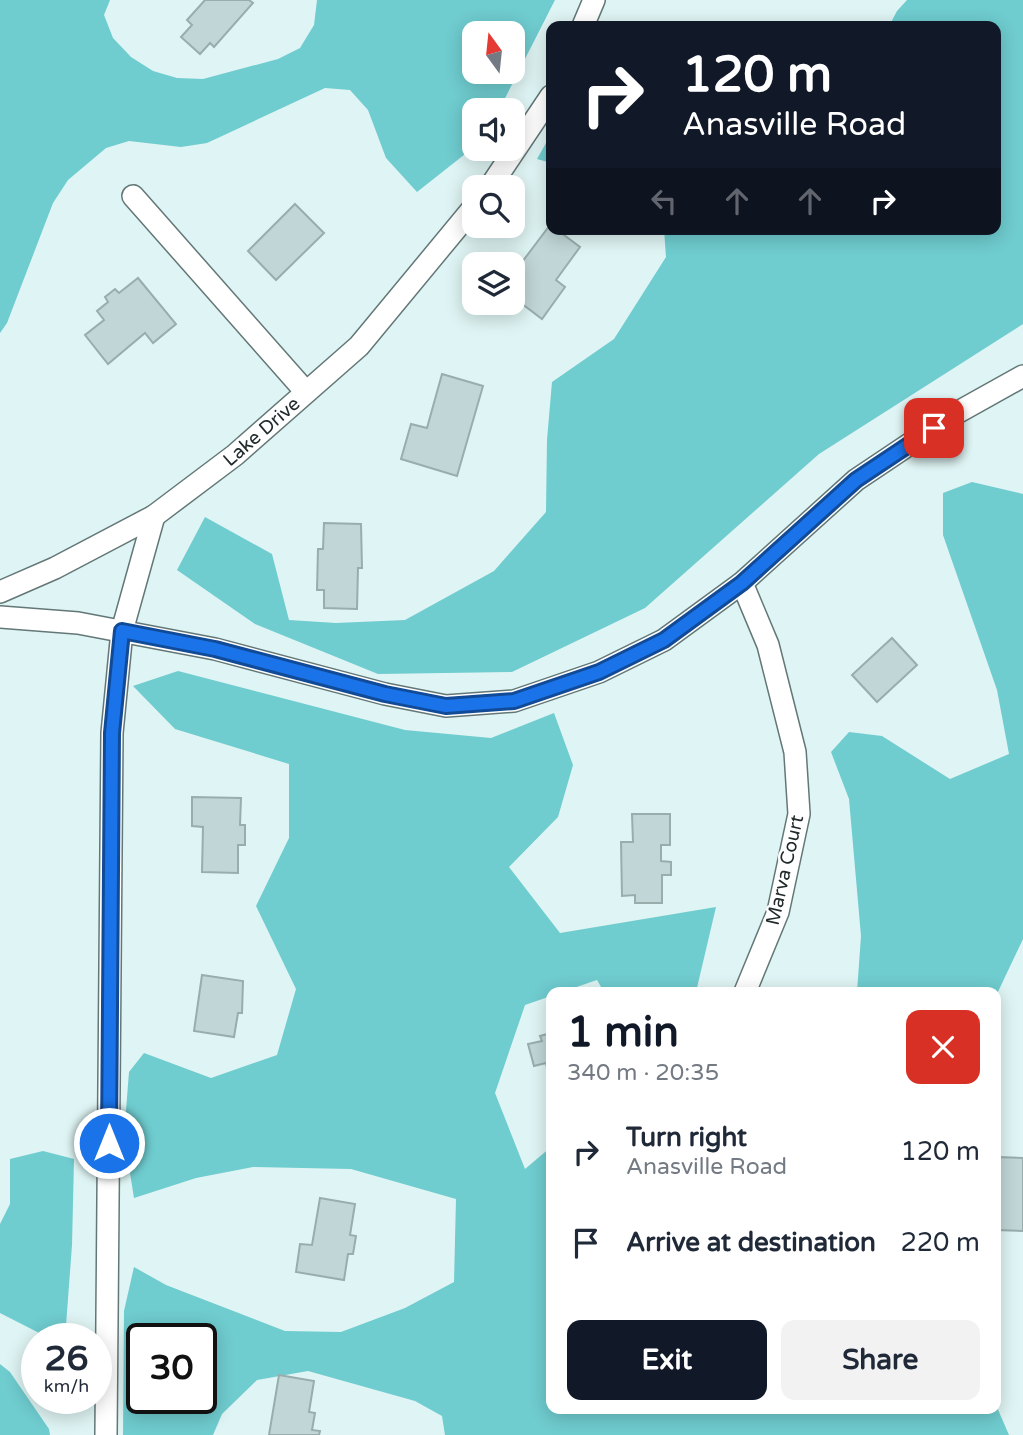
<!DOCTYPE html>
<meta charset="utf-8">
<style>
:root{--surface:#fff;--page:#f2f2f3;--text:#1f2937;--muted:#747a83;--accent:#111827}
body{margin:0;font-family:"Varela Round",sans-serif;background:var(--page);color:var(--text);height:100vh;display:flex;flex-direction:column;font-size:26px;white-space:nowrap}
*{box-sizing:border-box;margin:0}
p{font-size:23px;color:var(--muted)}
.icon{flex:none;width:38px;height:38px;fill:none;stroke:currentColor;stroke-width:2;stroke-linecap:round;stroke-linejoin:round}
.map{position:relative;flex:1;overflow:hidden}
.drawer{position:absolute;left:546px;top:987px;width:455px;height:427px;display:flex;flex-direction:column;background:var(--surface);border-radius:14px;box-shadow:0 4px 18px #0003}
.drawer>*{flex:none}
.hud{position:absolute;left:546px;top:21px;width:455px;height:214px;border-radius:14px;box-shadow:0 4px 18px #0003;background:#111827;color:#fff;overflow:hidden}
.needle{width:46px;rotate:345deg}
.controls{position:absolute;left:462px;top:21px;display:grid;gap:14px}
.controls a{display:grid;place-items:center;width:63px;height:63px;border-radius:14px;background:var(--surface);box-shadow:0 4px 18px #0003;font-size:35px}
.speed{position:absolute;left:21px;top:1323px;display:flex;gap:14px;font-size:35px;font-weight:700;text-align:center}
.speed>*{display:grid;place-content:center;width:91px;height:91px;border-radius:50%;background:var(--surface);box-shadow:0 4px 18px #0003;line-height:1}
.speed small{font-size:18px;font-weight:400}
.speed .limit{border:4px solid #111;border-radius:10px;background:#fff;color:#111}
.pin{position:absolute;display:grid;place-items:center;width:60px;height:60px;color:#fff;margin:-30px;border-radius:14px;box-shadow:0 4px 10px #0006}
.me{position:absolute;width:77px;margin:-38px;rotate:0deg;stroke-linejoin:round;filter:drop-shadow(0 0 5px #0008)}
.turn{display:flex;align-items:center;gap:24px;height:147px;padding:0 21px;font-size:32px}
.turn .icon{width:91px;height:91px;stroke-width:2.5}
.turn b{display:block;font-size:49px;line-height:60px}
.lanes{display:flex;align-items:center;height:66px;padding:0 21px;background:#0003;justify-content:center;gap:35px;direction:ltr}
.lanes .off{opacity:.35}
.round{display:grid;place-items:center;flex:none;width:74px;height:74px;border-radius:14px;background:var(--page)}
.overview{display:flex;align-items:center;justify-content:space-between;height:119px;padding:0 21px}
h1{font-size:42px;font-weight:700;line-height:52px;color:var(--accent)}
.action{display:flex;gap:14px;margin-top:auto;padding:14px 21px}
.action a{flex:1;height:80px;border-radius:14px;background:var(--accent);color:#fff;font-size:28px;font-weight:700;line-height:80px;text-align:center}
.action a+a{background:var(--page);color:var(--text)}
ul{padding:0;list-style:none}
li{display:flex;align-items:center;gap:21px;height:91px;padding:0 21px}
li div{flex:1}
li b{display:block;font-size:26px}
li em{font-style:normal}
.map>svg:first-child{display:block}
</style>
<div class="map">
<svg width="1023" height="1435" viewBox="0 0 1023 1435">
<rect width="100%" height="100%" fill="#dff4f4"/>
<g fill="#6fcccf" fill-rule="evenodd">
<path d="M 0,0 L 110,0 L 104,15 L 113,38 L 131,57 L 153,71 L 177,78 L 203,79 L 278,59 L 300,48 L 314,25 L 317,0 L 555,0 L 499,110 L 474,110 L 474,147 L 417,192 L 386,158 L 368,110 L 350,90 L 325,88 L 207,143 L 181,147 L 129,141 L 106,148 L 68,180 L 53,203 L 7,323 L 0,333 ZM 513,33 L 513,72 L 474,72 L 474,33 Z"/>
<path d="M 907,0 L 1023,0 L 1023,324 L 819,454 L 645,608 L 512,672 L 378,674 L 255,624 L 177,570 L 205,517 L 272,554 L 289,620 L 336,623 L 405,620 L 494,571 L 546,512 L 547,440 L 552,382 L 614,339 L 666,257 L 664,229 L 996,229 L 996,26 L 889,26 L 897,11 Z"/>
<path d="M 551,134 L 551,163 L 537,159 Z"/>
<path d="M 972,482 L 1023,494 L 1023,939 L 996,996 L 996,992 L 857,992 L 861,936 L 849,799 L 831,752 L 849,732 L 882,736 L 950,779 L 1009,754 L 997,690 L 943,535 L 943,493 Z"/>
<path d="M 178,671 L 405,730 L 491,738 L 554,713 L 573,765 L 558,817 L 509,867 L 560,933 L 716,907 L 696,992 L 604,992 L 597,980 L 562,992 L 551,992 L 551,996 L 525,1005 L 495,1093 L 525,1169 L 551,1147 L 551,1409 L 996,1409 L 996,1405 L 1009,1435 L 445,1435 L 442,1416 L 415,1401 L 308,1371 L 257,1380 L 222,1414 L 213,1435 L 123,1435 L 124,1311 L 134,1267 L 166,1285 L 285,1331 L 341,1332 L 405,1308 L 454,1282 L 456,1199 L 351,1169 L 253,1167 L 196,1178 L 134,1198 L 124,1136 L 129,1072 L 144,1053 L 211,1078 L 277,1055 L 296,989 L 256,906 L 289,838 L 289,764 L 175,729 L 133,686 ZM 142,1339 L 201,1339 L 201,1398 L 142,1398 Z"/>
<path d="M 43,1151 L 74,1159 L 72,1245 L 65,1339 L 51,1339 L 0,1313 L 0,1224 L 10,1204 L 10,1159 Z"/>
<path d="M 0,1364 L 10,1372 L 49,1429 L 50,1435 L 0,1435 Z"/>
</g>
<g fill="#c1d6d7" stroke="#99adad" stroke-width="2">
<path d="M 205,0 L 249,0 L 253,3 L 214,47 L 210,43 L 200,54 L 181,37 L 192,25 L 187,20 Z"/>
<path d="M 295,204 L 324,233 L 276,280 L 248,251 Z"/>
<path d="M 550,225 L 551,229 L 556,229 L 580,247 L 556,280 L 565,287 L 542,319 L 513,297 L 513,274 Z"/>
<path d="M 138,278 L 176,324 L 153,343 L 145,333 L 108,364 L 85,335 L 104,320 L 97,311 L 108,302 L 105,297 L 115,289 L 119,293 Z"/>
<path d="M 442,374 L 483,386 L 457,476 L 401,459 L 411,424 L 427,428 Z"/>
<path d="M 324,523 L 361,524 L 362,568 L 358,568 L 357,609 L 324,608 L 324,590 L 317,590 L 318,549 L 323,549 Z"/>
<path d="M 892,638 L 917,665 L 877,702 L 852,675 Z"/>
<path d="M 192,797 L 241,798 L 240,825 L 245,825 L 245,845 L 238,845 L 238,873 L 202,872 L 203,827 L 192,826 Z"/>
<path d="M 632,814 L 670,814 L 670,845 L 661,845 L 661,861 L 671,862 L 671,875 L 662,875 L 662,903 L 635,903 L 635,895 L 622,896 L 621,842 L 633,842 Z"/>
<path d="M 202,975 L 243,981 L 242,1013 L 238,1013 L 234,1037 L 194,1031 Z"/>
<path d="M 551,1033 L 551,1085 L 546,1063 L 534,1066 L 528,1044 L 542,1041 L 540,1036 Z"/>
<path d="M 997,1157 L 1023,1158 L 1023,1231 L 996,1230 Z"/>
<path d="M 320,1198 L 355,1204 L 350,1235 L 356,1236 L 353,1254 L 348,1254 L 344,1280 L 296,1272 L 300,1244 L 312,1245 Z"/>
<path d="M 279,1375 L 314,1381 L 309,1412 L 315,1413 L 312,1430 L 320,1431 L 319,1435 L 269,1435 Z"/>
</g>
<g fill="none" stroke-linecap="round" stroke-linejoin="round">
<g stroke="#647777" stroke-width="24">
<g id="minor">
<path d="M 583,26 L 594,0"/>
<path d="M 490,187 L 551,96"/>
<path d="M 133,196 L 306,392"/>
<path d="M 742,583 L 768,645 L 795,752 L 799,814 L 778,912 L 745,992"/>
<path d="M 0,592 L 55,568 L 154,516 L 235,455 L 359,346 L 474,207"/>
<path d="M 0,617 L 78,623 L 215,649 L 385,694 L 446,706 L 514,701 L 599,672 L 664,640 L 742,583 L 856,480 L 953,415 L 1023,376"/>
<path d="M 106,1435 L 112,733 L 122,631 L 154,516"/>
</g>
</g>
<use href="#minor" stroke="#fff" stroke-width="21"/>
</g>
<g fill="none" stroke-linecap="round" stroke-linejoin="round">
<g stroke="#114b97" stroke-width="18">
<path id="route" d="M 109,1143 L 112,733 L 122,631 L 215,649 L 385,694 L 446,706 L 514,701 L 599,672 L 664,640 L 742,583 L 856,480 L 934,428"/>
</g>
<use href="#route" stroke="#1a73e8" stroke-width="12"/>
</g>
<g text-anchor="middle" stroke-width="5" stroke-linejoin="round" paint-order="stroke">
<g font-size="19" fill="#222a2b" stroke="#fff">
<text transform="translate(261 431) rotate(-41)" y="7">Lake Drive</text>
<text transform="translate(784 870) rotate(-77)" y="7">Marva Court</text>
</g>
</g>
</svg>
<div class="controls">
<a><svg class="needle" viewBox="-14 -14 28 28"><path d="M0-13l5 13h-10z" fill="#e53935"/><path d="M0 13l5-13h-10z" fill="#747a83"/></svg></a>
<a><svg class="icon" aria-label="sound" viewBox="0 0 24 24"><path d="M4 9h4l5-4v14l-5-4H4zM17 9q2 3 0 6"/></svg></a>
<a><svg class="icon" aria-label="search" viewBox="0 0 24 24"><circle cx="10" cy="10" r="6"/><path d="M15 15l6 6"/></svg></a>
<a><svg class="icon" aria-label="layers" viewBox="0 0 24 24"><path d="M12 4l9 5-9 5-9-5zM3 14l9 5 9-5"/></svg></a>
</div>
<div class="speed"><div>26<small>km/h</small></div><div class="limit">30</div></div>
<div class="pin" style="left:934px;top:428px;background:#d93025"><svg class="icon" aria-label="arrive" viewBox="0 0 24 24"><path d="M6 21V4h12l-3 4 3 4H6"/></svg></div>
<svg class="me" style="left:109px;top:1143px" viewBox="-20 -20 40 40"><circle r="17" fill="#1a73e8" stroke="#fff" stroke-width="3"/><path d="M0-11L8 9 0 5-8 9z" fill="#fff"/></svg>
<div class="hud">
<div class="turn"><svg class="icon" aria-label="right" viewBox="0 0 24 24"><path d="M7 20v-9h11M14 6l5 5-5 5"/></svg><div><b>120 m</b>Anasville Road</div></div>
<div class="lanes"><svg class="icon off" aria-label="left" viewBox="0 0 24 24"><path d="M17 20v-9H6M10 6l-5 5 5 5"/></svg><svg class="icon off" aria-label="ahead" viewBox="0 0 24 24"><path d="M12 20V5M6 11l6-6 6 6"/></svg><svg class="icon off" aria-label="ahead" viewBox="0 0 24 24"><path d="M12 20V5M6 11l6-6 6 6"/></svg><svg class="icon" aria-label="right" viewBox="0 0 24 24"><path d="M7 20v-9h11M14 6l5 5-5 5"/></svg></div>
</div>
<section class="drawer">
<div class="overview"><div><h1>1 min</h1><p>340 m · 20:35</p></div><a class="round" style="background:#d93025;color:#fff"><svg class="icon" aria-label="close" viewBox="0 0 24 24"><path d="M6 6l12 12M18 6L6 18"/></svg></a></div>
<ul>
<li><svg class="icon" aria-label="right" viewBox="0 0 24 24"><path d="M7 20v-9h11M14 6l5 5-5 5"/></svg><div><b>Turn right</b><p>Anasville Road</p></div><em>120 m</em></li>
<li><svg class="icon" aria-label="arrive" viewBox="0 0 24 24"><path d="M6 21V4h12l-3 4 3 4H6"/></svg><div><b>Arrive at destination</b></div><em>220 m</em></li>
</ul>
<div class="action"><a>Exit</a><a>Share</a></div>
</section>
</div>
